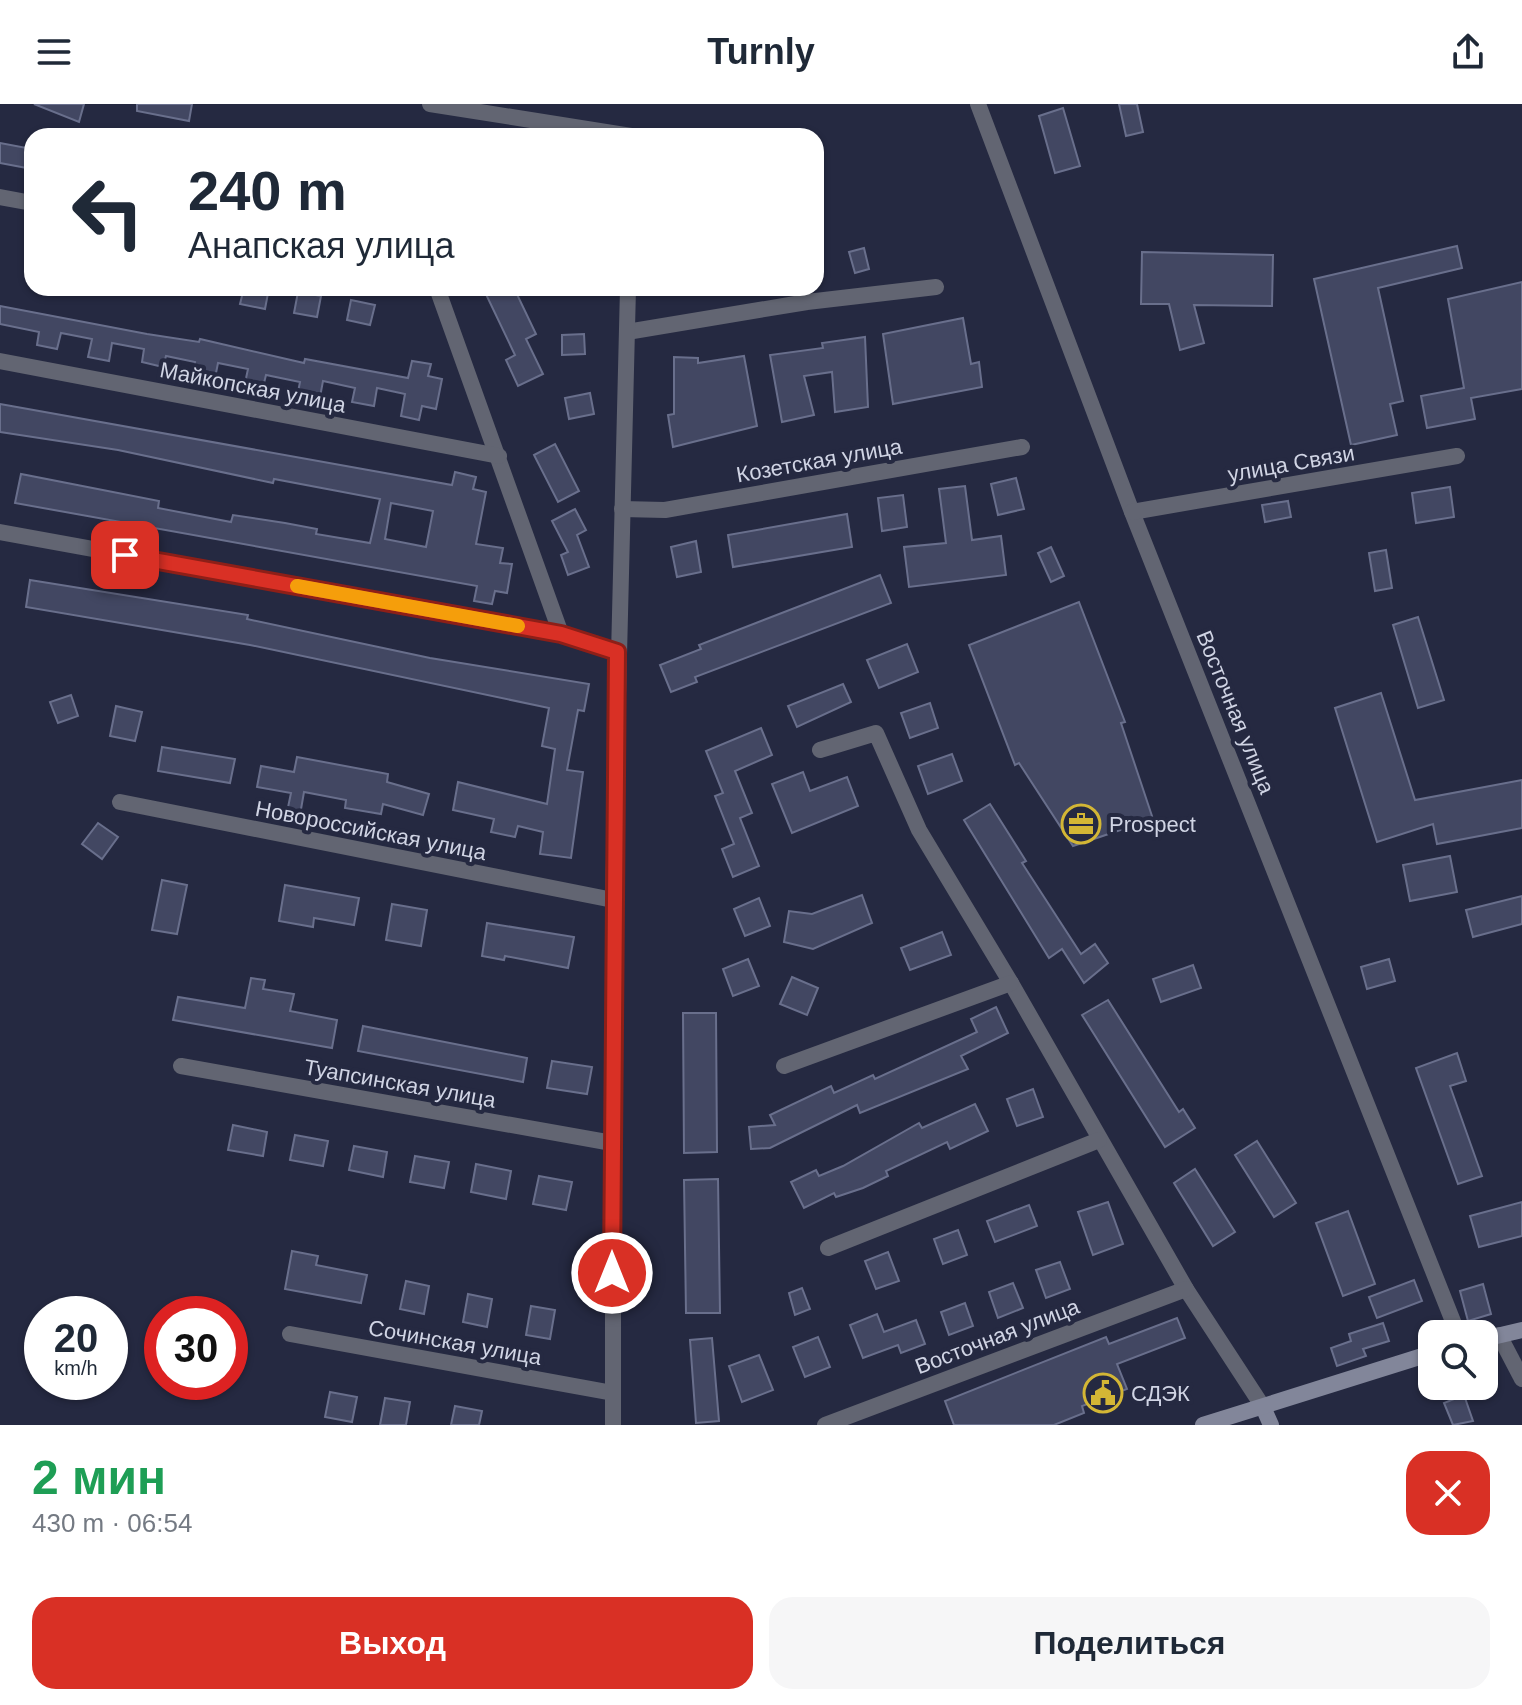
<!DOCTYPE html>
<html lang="ru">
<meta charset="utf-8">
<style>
:root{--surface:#fff;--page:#f6f6f7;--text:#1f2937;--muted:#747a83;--accent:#d93025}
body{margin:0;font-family:Arial,sans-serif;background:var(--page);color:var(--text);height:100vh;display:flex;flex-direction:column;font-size:30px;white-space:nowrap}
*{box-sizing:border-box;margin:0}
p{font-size:26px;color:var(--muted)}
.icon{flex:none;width:44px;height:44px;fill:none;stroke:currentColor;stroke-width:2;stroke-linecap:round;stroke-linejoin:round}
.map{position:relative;height:1321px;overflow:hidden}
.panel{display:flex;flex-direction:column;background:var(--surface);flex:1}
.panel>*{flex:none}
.banner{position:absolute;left:24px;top:24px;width:800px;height:168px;border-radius:24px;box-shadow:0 2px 6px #0004;background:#fff;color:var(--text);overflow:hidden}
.tools{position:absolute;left:1418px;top:1216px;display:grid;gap:16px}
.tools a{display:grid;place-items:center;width:80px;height:80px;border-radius:16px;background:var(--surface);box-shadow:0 2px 6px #0004;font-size:40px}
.speed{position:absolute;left:24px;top:1192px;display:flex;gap:16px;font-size:40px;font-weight:700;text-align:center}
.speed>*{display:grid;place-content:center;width:104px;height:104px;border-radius:50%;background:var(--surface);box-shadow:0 2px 6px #0004;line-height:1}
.speed small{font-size:20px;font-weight:400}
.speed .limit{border:12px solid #d22;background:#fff;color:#111}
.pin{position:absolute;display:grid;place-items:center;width:68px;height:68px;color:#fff;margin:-34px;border-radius:16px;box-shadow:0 4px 12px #0006}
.me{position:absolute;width:88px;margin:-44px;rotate:0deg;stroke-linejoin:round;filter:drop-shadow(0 0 6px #0008)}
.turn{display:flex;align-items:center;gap:28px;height:168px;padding:0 32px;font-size:36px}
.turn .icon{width:104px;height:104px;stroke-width:2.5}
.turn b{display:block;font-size:56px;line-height:68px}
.round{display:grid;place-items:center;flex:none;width:84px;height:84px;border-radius:24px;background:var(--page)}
.headline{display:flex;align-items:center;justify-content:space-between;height:136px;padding:0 32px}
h1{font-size:48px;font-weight:700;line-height:60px;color:#1e9e55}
.primary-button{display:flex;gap:16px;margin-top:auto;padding:16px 32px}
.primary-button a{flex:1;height:92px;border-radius:24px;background:var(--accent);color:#fff;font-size:32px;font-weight:700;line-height:92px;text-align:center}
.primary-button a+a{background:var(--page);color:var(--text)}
header{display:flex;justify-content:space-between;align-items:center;height:104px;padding:0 32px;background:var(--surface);font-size:36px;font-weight:700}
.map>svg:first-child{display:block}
</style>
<header><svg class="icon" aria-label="menu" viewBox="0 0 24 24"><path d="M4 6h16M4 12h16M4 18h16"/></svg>Turnly<svg class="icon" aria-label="share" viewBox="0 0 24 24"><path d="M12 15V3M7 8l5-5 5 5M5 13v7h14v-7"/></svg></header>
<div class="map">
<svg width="1522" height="1321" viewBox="0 0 1522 1321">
<rect width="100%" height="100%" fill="#252941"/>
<g fill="#424762" stroke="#696f8c" stroke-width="2" fill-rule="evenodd">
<path d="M 34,0 L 84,0 L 79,18 Z"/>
<path d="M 137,0 L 192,0 L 189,17 L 137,7 Z"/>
<path d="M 1119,0 L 1137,0 L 1143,28 L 1126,32 Z"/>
<path d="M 1063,4 L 1080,62 L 1055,69 L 1039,12 Z"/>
<path d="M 0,39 L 32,45 L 32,65 L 0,59 Z"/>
<path d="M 1457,142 L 1462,164 L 1378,184 L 1403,297 L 1390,300 L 1397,331 L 1351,341 L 1314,175 Z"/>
<path d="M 864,144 L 869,165 L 855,169 L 849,148 Z"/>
<path d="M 1142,148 L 1273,151 L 1272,202 L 1194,201 L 1204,239 L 1180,246 L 1169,200 L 1141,200 Z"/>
<path d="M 1522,178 L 1522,285 L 1471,294 L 1475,315 L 1427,324 L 1421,292 L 1464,284 L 1448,195 Z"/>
<path d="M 244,184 L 269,184 L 265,205 L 240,200 Z"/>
<path d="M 483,184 L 514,184 L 536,230 L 526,235 L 543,270 L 518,282 L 506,256 L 515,251 Z"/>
<path d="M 298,188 L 321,192 L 317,213 L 294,209 Z"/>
<path d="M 351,196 L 375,201 L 370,221 L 347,216 Z"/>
<path d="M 0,202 L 147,230 L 199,238 L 200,235 L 304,259 L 305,255 L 408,274 L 412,257 L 431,260 L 428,272 L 442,275 L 436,305 L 422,302 L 419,316 L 401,312 L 405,290 L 377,284 L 374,302 L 352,298 L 355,284 L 323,277 L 320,293 L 298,288 L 300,278 L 266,271 L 263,283 L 245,279 L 248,265 L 218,259 L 215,274 L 193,269 L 195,258 L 166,252 L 163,263 L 142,258 L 144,245 L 112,239 L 109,257 L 88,253 L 92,235 L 61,229 L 57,245 L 37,241 L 39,228 L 0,220 Z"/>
<path d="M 963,214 L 971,260 L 979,258 L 982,283 L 893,300 L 883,230 Z"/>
<path d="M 584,230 L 585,250 L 562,251 L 562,231 Z"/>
<path d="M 865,233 L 868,303 L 835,308 L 832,268 L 804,272 L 814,311 L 782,318 L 770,251 L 823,244 L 822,239 Z"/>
<path d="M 744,252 L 757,322 L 673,343 L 668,311 L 674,310 L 674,253 L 698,254 L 698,259 Z"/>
<path d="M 590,289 L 594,310 L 569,315 L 565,294 Z"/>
<path d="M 0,300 L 452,381 L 455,368 L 476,373 L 473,385 L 486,388 L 476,440 L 503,444 L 500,459 L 512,460 L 507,489 L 495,487 L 492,500 L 474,497 L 477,482 L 15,399 L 21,370 L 159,397 L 158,404 L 231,418 L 233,411 L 285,419 L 317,425 L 316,430 L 370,439 L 380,395 L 274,375 L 273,379 L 118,346 L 0,328 ZM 391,399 L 433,407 L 426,443 L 385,435 Z"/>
<path d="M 555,340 L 579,387 L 558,398 L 534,351 Z"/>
<path d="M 1016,374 L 1024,405 L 998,411 L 991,380 Z"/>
<path d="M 965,382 L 972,436 L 1001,432 L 1006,471 L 909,483 L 904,443 L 946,439 L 939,385 Z"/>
<path d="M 1450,383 L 1454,413 L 1416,419 L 1412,389 Z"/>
<path d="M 903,391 L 907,423 L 882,427 L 878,394 Z"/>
<path d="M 1288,397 L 1291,413 L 1265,418 L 1262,401 Z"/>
<path d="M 575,405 L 586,426 L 577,431 L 589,463 L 568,471 L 561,451 L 568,448 L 552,417 Z"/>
<path d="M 847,410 L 852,443 L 733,463 L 728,431 Z"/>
<path d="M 696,437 L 701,468 L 677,473 L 671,443 Z"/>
<path d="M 1051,443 L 1064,472 L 1051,478 L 1038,449 Z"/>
<path d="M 1386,446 L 1392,484 L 1375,487 L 1369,449 Z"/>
<path d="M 880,471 L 891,499 L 695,573 L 697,578 L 671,588 L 660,561 L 701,545 L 699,541 Z"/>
<path d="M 30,476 L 248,511 L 247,515 L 430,554 L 589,580 L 584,607 L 578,606 L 567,666 L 583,668 L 571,754 L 540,750 L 543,728 L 518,722 L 515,733 L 491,728 L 494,715 L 453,706 L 458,678 L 547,700 L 555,645 L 542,642 L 549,604 L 250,541 L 26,503 Z"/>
<path d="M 1079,498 L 1125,618 L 1121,619 L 1153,715 L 1073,742 L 1019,659 L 1015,661 L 969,541 Z"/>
<path d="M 1418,513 L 1444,596 L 1418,604 L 1393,521 Z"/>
<path d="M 907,540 L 918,568 L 879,584 L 867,556 Z"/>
<path d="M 843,580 L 851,598 L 797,623 L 788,602 Z"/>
<path d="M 1381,589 L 1415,696 L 1522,676 L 1522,724 L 1437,740 L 1433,720 L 1377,738 L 1335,604 Z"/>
<path d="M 71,591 L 78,612 L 58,619 L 50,598 Z"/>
<path d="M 930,599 L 938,624 L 910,634 L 901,609 Z"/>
<path d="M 116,602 L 142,608 L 135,637 L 110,632 Z"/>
<path d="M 761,624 L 772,651 L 735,667 L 752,709 L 740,714 L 759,762 L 733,773 L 722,745 L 734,740 L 715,692 L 723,689 L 706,647 Z"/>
<path d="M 162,643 L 235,655 L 230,679 L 158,667 Z"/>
<path d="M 952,650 L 962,677 L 928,690 L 918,662 Z"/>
<path d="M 297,653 L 388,670 L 387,678 L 429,690 L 423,711 L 383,700 L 381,710 L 345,704 L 346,696 L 304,688 L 300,711 L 287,708 L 291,689 L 257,683 L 261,662 L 294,668 Z"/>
<path d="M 803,668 L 810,687 L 847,673 L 858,702 L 792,729 L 772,680 Z"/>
<path d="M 990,700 L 1026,757 L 1022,759 L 1081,850 L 1095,840 L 1108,859 L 1084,879 L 1062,845 L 1049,854 L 964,716 Z"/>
<path d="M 98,719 L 118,733 L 102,755 L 82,740 Z"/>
<path d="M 1450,752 L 1457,788 L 1410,797 L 1403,761 Z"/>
<path d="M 162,776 L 187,781 L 177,830 L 152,826 Z"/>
<path d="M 285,781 L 359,794 L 354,821 L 314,814 L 313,823 L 279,817 Z"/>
<path d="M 862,791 L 872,819 L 813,845 L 784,838 L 789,807 L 812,810 Z"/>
<path d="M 1522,792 L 1522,820 L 1473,833 L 1466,806 Z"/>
<path d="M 759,794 L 770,822 L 745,832 L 734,805 Z"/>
<path d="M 392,800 L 427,806 L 421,842 L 386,836 Z"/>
<path d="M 487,819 L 574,833 L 568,864 L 505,852 L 504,856 L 482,852 Z"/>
<path d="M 942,828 L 951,851 L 910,866 L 901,844 Z"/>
<path d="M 748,855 L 759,882 L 733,892 L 723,865 Z"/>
<path d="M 1389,855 L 1395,877 L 1367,885 L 1361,863 Z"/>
<path d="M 1193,861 L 1201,884 L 1161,898 L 1153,875 Z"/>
<path d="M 792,873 L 818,884 L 807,911 L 780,900 Z"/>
<path d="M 251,874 L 265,876 L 263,885 L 294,890 L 290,907 L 337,916 L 332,944 L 173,916 L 178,893 L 245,904 Z"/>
<path d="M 1108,896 L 1179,1008 L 1183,1005 L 1195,1024 L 1165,1043 L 1082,911 Z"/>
<path d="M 996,903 L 1008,929 L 961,952 L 968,965 L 860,1009 L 857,1001 L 770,1044 L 751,1045 L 749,1023 L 775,1021 L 770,1011 L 831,982 L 834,989 L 873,971 L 875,975 L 977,928 L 971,915 Z"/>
<path d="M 683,909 L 716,909 L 717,1048 L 684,1049 Z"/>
<path d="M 363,922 L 527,954 L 523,978 L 358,947 Z"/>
<path d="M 1457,949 L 1466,977 L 1450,982 L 1482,1072 L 1458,1080 L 1416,964 Z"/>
<path d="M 552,957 L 592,963 L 587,990 L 547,984 Z"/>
<path d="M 1033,985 L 1043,1013 L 1017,1022 L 1007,995 Z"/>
<path d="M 975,1000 L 988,1027 L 950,1045 L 947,1038 L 886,1067 L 888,1072 L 863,1084 L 836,1093 L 834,1089 L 804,1104 L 791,1078 L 816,1066 L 819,1072 L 843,1062 L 919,1019 L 922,1024 Z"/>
<path d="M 233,1021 L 267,1028 L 263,1052 L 228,1046 Z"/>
<path d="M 295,1031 L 328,1037 L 323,1062 L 290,1056 Z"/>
<path d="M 1257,1037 L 1296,1099 L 1274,1113 L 1235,1051 Z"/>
<path d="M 354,1042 L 387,1048 L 383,1073 L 349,1066 Z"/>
<path d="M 415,1052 L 449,1058 L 444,1084 L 410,1078 Z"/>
<path d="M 476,1060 L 511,1067 L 506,1095 L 471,1088 Z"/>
<path d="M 1195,1065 L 1235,1128 L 1213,1142 L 1174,1079 Z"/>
<path d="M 539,1072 L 572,1078 L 566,1106 L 533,1100 Z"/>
<path d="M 718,1075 L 720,1209 L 686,1209 L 684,1076 Z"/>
<path d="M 1108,1098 L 1123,1140 L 1093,1151 L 1078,1108 Z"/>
<path d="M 1522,1098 L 1522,1132 L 1479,1143 L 1470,1112 Z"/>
<path d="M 1029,1101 L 1037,1122 L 995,1138 L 987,1117 Z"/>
<path d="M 1348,1107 L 1375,1180 L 1343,1192 L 1316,1119 Z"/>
<path d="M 958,1126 L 967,1151 L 943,1160 L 934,1135 Z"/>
<path d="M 292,1147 L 318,1152 L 316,1161 L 367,1171 L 361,1199 L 285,1185 Z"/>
<path d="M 888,1148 L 899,1177 L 876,1185 L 865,1157 Z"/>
<path d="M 1060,1158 L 1070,1185 L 1046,1194 L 1036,1166 Z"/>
<path d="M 1414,1176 L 1422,1197 L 1377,1214 L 1369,1193 Z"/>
<path d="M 406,1177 L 429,1182 L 424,1210 L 400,1205 Z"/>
<path d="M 1013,1179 L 1023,1204 L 998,1214 L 989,1188 Z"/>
<path d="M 1483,1180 L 1491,1210 L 1468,1217 L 1460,1187 Z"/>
<path d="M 802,1184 L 810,1205 L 795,1211 L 789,1189 Z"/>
<path d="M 468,1190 L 492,1195 L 487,1223 L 463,1218 Z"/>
<path d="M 965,1199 L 973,1222 L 949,1231 L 941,1208 Z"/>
<path d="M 531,1202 L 555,1206 L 550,1235 L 526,1231 Z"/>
<path d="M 877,1210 L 884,1228 L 916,1216 L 925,1240 L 901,1249 L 898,1241 L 863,1254 L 850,1221 Z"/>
<path d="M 1177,1214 L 1185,1234 L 1117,1260 L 1127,1285 L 1082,1302 L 1084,1309 L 1054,1321 L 954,1321 L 945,1297 L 1106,1233 L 1109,1240 Z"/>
<path d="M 1383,1219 L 1389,1237 L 1363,1245 L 1366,1252 L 1337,1262 L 1331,1244 L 1351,1237 L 1349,1230 Z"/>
<path d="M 818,1233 L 830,1263 L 805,1273 L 793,1243 Z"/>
<path d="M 712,1234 L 719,1317 L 696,1319 L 690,1236 Z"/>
<path d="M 759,1251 L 773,1286 L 742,1298 L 729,1262 Z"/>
<path d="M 330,1288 L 357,1293 L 352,1318 L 325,1313 Z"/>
<path d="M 1464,1291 L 1473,1317 L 1453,1321 L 1444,1299 Z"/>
<path d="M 385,1294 L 410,1298 L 406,1321 L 380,1321 Z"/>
<path d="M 455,1302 L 482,1307 L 479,1321 L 451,1321 Z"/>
</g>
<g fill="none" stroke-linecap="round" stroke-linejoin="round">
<g stroke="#626572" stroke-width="16">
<path d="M 430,0 L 631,32"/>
<path d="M 978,0 L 1132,408 L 1458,1230"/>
<path d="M 0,93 L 32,99"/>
<path d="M 437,184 L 561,530"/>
<path d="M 627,228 L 807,198 L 936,183"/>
<path d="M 0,257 L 499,352"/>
<path d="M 622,405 L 665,406 L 1022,343"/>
<path d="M 1132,408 L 1457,352"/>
<path d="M 0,428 L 561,530 L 617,548"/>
<path d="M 820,646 L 876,629 L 919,726 L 1011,879 L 1186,1185 L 1263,1303"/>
<path d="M 120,698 L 613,796"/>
<path d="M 181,962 L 612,1039"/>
<path d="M 784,962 L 1011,879"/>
<path d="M 828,1144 L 1099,1036"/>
<path d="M 290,1230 L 613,1289"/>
<path d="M 1499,1231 L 1522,1275"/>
<path d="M 613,1321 L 613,796 L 628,184"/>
<path d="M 825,1321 L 1186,1185"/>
</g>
<g stroke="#82869a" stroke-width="16">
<path d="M 1484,1235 L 1522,1226"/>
<path d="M 1263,1303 L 1271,1321"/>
<path d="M 1203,1321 L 1432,1249"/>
</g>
</g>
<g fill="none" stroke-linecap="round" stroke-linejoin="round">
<g stroke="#8d1f18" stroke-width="20">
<path id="route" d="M 125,451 L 561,530 L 617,548 L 612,1169"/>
</g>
<use href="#route" stroke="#d93025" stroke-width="14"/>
<path stroke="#f59e0b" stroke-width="14" d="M 297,482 L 518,522"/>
</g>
<defs>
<g id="office-ring" transform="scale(2)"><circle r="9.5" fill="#252941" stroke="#d3b635" stroke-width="1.5"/><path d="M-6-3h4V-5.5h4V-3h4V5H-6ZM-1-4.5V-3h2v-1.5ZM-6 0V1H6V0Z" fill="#d3b635"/></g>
<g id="civic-ring" transform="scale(2)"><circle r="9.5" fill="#252941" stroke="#d3b635" stroke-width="1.5"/><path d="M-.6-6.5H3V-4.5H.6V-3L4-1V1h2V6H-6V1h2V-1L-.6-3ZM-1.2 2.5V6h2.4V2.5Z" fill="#d3b635"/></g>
</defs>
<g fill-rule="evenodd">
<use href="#office-ring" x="1081" y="720"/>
<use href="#civic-ring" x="1103" y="1289"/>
</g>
<g text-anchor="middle" stroke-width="8" stroke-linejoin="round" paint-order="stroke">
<g font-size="22" fill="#d0d4e4" stroke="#252941">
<text transform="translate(253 283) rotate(11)" y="8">Майкопская улица</text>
<text transform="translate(819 356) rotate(-10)" y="8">Козетская улица</text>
<text transform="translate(1291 359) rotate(-10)" y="8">улица Связи</text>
<text transform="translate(1236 608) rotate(68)" y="8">Восточная улица</text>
<text transform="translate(371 726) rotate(11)" y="8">Новороссийская улица</text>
<text transform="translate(400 979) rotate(10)" y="8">Туапсинская улица</text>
<text transform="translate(997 1232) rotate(-21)" y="8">Восточная улица</text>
<text transform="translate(455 1238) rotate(10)" y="8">Сочинская улица</text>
</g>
<g font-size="22" fill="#d0d4e4" stroke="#252941" text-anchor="start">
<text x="1109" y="728">Prospect</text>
<text x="1131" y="1297">СДЭК</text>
</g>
</g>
</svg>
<div class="tools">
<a><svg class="icon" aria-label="search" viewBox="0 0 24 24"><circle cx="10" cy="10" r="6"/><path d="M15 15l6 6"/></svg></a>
</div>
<div class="speed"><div>20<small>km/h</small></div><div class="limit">30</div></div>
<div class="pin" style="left:125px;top:451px;background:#d93025"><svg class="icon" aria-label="arrive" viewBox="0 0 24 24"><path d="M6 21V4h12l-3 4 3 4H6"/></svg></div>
<svg class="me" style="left:612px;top:1169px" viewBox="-20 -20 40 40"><circle r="17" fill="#d93025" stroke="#fff" stroke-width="3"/><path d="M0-11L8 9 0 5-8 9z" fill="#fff"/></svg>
<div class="banner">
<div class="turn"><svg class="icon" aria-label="left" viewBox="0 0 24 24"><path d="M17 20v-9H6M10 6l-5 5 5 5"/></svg><div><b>240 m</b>Анапская улица</div></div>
</div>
</div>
<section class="panel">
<div class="headline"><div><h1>2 мин</h1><p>430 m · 06:54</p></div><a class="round" style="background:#d93025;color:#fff"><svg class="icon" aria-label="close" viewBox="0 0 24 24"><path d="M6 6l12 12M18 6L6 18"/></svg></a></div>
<div class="primary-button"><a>Выход</a><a>Поделиться</a></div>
</section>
